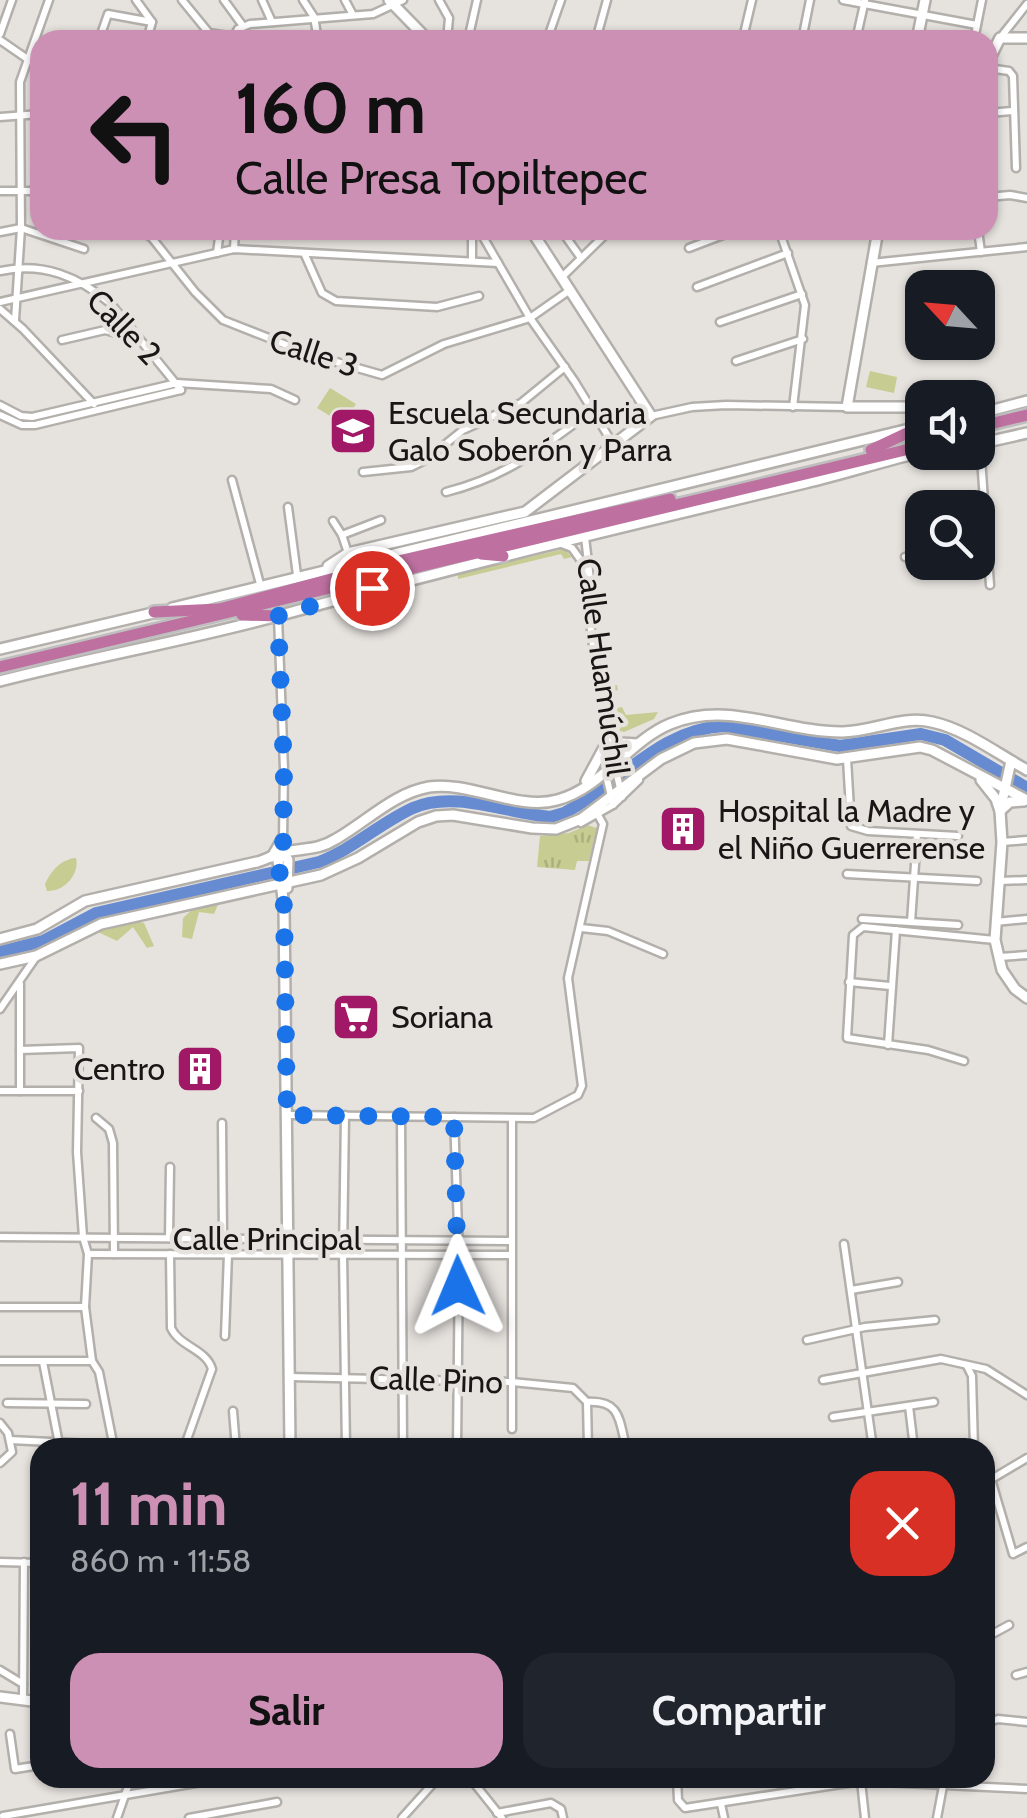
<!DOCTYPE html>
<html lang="es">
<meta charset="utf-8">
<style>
:root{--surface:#171b24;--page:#20242c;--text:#f1f3f6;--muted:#9ea1a6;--accent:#cd90b5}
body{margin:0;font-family:Cabin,sans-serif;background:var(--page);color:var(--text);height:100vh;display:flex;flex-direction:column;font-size:38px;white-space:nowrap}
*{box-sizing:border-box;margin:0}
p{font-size:32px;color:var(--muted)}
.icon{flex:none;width:55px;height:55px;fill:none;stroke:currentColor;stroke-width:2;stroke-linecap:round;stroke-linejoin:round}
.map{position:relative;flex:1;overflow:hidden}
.side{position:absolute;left:30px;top:1438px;width:965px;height:350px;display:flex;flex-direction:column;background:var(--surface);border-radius:30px;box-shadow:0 2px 8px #0004}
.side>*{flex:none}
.top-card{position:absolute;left:30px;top:30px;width:968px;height:210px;border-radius:30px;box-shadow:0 2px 8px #0004;background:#cd90b5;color:#111;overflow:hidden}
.needle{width:65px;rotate:296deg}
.buttons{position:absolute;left:905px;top:270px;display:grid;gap:20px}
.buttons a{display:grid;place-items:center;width:90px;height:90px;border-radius:20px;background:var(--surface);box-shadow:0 2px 8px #0004;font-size:50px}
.pin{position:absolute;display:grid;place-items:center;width:85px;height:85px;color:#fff;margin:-42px;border:5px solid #fff;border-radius:50%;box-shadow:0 2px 10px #0007}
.me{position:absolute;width:110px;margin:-55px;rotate:359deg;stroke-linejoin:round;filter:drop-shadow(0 0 8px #0008)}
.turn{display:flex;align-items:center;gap:35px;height:210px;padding:0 40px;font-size:45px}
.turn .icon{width:130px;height:130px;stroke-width:2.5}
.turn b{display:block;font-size:70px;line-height:85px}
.round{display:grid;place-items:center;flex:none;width:105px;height:105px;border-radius:30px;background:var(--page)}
.summary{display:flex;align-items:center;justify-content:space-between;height:170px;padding:0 40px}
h1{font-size:60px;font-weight:700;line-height:75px;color:var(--accent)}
.action{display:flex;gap:20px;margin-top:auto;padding:20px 40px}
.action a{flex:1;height:115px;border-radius:30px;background:var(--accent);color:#111;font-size:40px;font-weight:700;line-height:115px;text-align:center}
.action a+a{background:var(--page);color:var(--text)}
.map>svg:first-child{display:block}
</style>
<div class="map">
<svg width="1027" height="1818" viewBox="0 0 1027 1818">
<defs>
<pattern id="grass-tufts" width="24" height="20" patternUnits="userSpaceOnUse" patternTransform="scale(2.5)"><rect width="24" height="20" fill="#c7cd92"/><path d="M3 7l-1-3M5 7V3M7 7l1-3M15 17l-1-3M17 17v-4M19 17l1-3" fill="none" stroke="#aaaf7d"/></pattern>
</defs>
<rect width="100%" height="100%" fill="#e6e2de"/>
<path fill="url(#grass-tufts)" d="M 587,825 L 597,828 L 589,861 L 577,861 L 575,870 L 537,867 L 540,836 L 569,833 Z"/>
<g fill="#c7cd92">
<path d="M 870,371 L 897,377 L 894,393 L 866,387 Z"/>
<path d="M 330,388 L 356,404 L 343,424 L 317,408 Z"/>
<path d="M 564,549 L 572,557 L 564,559 L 561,554 L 458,579 L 458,574 Z"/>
<path d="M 617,685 L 618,690 L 611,692 L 613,709 L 622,707 L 626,715 L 658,712 L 654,719 L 624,732 L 613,729 L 606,692 L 610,686 Z"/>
<path d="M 76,858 C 80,875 63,892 47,891 L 45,884 C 51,871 61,859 76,858 Z"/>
<path d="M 219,902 L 214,914 L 199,912 L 192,939 L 182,937 L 183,918 L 195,907 Z"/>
<path d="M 131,920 L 144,923 L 154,946 L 147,948 L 133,927 L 117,941 L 98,932 L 99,929 Z"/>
</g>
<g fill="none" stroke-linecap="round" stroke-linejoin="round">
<path stroke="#678bd1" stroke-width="12" d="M 0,952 L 43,941 L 96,913 L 319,862 C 353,849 380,823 413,808 C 454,790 507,813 550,817 L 564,813 C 619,785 659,729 724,726 L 840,746 L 921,734 L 945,740 L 1027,788"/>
<g stroke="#b3afab" stroke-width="11">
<g id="street">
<path d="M 136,0 L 152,22 L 147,40"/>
<path d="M 182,0 L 209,33 L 234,37"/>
<path d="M 224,0 L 243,26"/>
<path d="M 262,0 L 272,22"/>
<path d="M 303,0 L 314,17 L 318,40"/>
<path d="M 345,0 L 353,15"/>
<path d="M 439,0 L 449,18 L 447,40"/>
<path d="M 843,0 L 977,25"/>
<path d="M 0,34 L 12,0"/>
<path d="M 743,38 L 752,0"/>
<path d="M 1000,38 L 1027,4"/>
<path d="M 0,40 L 26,58"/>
<path d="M 99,40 L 108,14 L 152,22"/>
<path d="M 181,40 L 209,33"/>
<path d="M 232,40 L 238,29 L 250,24 L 373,14 L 403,0"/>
<path d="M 403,40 L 420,33"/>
<path d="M 468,40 L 477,0"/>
<path d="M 547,40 L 561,0"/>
<path d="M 596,40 L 607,0"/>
<path d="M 654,40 L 655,39"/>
<path d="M 802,40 L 810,0"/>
<path d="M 856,40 L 865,0"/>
<path d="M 974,40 L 982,0"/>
<path d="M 988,68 L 1009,71 L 1013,76 L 1016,168"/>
<path d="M 988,113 L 1012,111"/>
<path d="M 0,117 L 40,114"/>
<path d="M 0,191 L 40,191"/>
<path d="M 988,197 L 1010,195 L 1027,198"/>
<path d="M 141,230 L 152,238 L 195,292 L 223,320 L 312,355 L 382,375 L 444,344 L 530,318 L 570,290"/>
<path d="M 479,230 L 530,318 L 575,382 L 613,444"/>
<path d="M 561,230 L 581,258"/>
<path d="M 779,230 L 805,305 L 793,407"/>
<path d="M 978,230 L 981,252"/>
<path d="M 0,232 L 21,228 L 84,249"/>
<path d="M 689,248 L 736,230"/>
<path d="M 234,249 L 235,230"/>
<path d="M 217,253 L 220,230"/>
<path d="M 305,255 L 322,293 L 336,301 L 437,307 L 479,296"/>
<path d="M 472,261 L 472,230"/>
<path d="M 871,263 L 1027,247"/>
<path d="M 0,271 C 43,262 78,276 111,304 L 181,390"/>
<path d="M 562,277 L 610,230"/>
<path d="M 697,287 L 788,253"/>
<path d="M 0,302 L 234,249 L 498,263"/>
<path d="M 0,309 L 23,329 L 94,404"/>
<path d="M 15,320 L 21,228 L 20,82 L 49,0"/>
<path d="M 720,322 L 802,294"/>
<path d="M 62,340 L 105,330 L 120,334 L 131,329"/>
<path d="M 736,361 L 803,339"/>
<path d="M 0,405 L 21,416 L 32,417 L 177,383 L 271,389 L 295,400"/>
<path d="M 0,415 L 22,425 L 35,425 L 181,390"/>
<path d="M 651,416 L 692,407 L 726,405 L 847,407"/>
<path d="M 980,444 L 990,585"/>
<path d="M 363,472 L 411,467 L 427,459 L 463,430 L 521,403 L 565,367"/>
<path d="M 232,480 L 260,584"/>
<path d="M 446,492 C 509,476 541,448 593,410"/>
<path d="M 288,507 L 297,575"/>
<path d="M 333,521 L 342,535 L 348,553"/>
<path d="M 342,535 L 381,520"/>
<path d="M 585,537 L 594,614"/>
<path d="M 559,543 L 572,548 L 582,562 L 606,744 L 605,771 L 613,805"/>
<path d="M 905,557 L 922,552"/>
<path d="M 278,617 L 284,769 L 283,839"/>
<path d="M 609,740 L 622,797"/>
<path d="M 847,759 L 851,826 L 868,831 L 958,836"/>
<path d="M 581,823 L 613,805 L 639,780"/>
<path d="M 1002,842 L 1027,840"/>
<path d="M 847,874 L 977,881"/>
<path d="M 1000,881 L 1027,880"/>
<path d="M 862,919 L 958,925"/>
<path d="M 911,922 L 917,835"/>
<path d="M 995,922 L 1027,919"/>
<path d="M 581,928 L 608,931 L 663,954"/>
<path d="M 999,957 L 1027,955"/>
<path d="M 849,982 L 890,986"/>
<path d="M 20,984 L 20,1091"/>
<path d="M 0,1009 L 36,957"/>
<path d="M 888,1045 L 896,930"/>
<path d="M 20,1050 L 79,1048 L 77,1152 L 83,1237 L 88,1254 L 85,1307 L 92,1361 L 99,1372 L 114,1448"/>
<path d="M 964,1061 L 928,1050 L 847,1038 L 853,935 L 863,927 L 995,940"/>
<path d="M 0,1091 L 79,1091"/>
<path d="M 401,1114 L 403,1448"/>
<path d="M 287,1115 L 534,1118 L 578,1095 L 582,1086 L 568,978 L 603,824 L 598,815"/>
<path d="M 345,1115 L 343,1254 L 346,1448"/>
<path d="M 454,1117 L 459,1255 L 457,1448"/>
<path d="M 96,1118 L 109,1129 L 113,1143 L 114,1254"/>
<path d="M 222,1123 L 223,1238"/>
<path d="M 0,1237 L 511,1241"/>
<path d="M 169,1238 L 170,1167"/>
<path d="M 844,1244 L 873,1448"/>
<path d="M 88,1254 L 511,1255"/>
<path d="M 170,1254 L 171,1328 C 180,1347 206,1349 212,1369 L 184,1448"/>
<path d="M 851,1290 L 898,1282"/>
<path d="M 0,1307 L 85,1307"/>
<path d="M 225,1336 L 228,1254"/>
<path d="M 807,1340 L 865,1327 L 935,1320"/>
<path d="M 0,1361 L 92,1361"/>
<path d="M 43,1362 L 59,1444"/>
<path d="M 967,1366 L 972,1376 L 974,1448"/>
<path d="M 290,1377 L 512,1382 L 573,1388 L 587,1402 L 588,1448"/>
<path d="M 823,1380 L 941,1359 L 986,1369 L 1027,1395"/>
<path d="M 587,1402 C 621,1400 619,1420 626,1447"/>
<path d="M 7,1403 L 86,1404"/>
<path d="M 909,1406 L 914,1448"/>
<path d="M 233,1411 L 236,1448"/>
<path d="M 833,1417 L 934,1402"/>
<path d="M 0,1423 L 8,1433 L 12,1452 L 0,1463"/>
<path d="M 512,1429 L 512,1119"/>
<path d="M 10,1440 L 113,1445"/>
<path d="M 991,1479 L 1013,1554 L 1027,1547"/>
<path d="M 985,1483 L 1027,1458"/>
<path d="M 36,1487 L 40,1487"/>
<path d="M 0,1562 L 40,1563"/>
<path d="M 985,1638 L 1009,1625"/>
<path d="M 0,1670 L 23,1684"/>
<path d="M 1016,1675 L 1027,1672"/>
<path d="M 23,1701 L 24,1562"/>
<path d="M 985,1723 L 998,1719 L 1027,1722"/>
<path d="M 10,1734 L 15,1769 L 40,1765"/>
<path d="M 470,1778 L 502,1818"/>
<path d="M 677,1778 L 678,1800 L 685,1808 L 861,1781 L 1027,1789"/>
<path d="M 811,1778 L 812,1788"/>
<path d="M 861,1781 L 865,1818"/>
<path d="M 721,1804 L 724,1818"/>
<path d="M 497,1813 L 551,1803 L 561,1809 L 563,1818"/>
<path d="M 3,1816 L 225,1778"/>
<path d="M 117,1818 L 131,1778"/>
<path d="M 189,1818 L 277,1802"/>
<path d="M 402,1818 L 438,1778"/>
<path d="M 937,1818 L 943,1786"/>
</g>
</g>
<g stroke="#b3afab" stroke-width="14">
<g id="secondary">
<path d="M 389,0 L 428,40"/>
<path d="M 917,40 L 925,0"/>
<path d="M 988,62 L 1000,38 L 1027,38"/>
<path d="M 878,230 L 847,407 L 922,407"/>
<path d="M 978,414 L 1027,401"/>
<path d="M 978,444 L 1027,433"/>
<path d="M 328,566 L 348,553 L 525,512 L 651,416 L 531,230"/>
<path d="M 172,608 L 905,430"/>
<path d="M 0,649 L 157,612"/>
<path d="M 0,681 C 93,657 189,640 281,615 C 455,567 630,525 805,483 C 844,474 883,461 922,452"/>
<path d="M 609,736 L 620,743 L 638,744"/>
<path d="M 1011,761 L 1000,811 L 1002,842 L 995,940 L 1002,970 L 1015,989 L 1027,998"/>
<path d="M 981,780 L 996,799 L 1000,811 L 1010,802 L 1024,801"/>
<path d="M 586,781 L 606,744"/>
<path d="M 283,852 L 288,860 L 287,888"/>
<path d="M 282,854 L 278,861 L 284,906 L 290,1448"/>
<path d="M 272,857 L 283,838"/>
<path d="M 0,939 L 37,929 L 85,901 L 257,862 C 266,860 276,853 285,852 C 304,848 319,850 336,839 C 366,822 394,793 429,787 C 470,781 518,811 557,800 C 601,789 629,741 670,724 C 729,700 782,732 842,732 C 872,732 902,715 932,722 C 965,729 998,754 1027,770"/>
<path d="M 0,964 L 36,956 L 101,924 L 321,875 L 358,858 L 418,822 L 436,816 L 453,815 L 532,828 L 556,829 L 581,819 L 661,759 L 694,743 L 727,739 L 837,759 L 920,747 L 932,750 L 1027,800"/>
<path d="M 0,1697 L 40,1702"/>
</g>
</g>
<g stroke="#bfbebe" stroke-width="16">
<g id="highway">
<path d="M 978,427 L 1027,415"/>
<path d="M 871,450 L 922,426"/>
<path d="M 481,554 L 503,556"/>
<path d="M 212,611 L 398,561 L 670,499"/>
<path d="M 154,612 L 219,609"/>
<path d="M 242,615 L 278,616"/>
<path d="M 0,667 L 922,446"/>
</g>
</g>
<use href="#street" stroke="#fff" stroke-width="6"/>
<use href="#secondary" stroke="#fff" stroke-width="9"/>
<use href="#highway" stroke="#be71a0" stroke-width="11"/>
</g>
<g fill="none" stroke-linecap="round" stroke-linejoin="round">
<path stroke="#1a73e8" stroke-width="18" stroke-dasharray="0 32.4" d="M 372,588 L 278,616 L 284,769 L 283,852 L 278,860 L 284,906 L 287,1115 L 454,1117 L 458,1286"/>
</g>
<defs>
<g id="school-square" transform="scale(2.5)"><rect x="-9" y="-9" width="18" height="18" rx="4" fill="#a01866" stroke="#e6e2de"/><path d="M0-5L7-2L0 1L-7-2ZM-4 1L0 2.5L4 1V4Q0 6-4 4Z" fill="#fff"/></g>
<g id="building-square" transform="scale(2.5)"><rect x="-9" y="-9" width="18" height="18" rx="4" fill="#a01866" stroke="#e6e2de"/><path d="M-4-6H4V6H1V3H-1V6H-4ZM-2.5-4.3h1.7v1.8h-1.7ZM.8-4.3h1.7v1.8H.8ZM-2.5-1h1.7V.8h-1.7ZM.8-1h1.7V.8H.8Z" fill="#fff"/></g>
<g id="supermarket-square" transform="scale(2.5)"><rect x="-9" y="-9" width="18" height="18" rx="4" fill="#a01866" stroke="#e6e2de"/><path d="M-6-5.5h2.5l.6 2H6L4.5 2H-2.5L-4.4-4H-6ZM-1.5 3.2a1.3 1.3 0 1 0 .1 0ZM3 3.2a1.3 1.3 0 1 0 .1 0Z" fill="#fff"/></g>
</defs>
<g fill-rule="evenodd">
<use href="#school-square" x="353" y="431"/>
<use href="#building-square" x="683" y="829"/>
<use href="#supermarket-square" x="356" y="1017"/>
<use href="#building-square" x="200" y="1069"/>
</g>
<g text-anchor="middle" stroke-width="9" stroke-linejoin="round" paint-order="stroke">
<g font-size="32" fill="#191716" stroke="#e6e2de">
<text transform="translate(124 327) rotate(46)" y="11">Calle 2</text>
<text transform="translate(314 353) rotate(18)" y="11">Calle 3</text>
<text transform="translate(603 667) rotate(82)" y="11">Calle Huamúchil</text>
<text x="267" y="1250">Calle Principal</text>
<text transform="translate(436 1380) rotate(2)" y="11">Calle Pino</text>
</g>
<g font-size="32" fill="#191716" stroke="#e6e2de" text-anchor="start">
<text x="388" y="424">Escuela Secundaria<tspan x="388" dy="37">Galo Soberón y Parra</tspan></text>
<text x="718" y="822">Hospital la Madre y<tspan x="718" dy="37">el Niño Guerrerense</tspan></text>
<text x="391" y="1028">Soriana</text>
<text x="165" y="1080" text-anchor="end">Centro</text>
</g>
</g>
</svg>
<div class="buttons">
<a><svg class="needle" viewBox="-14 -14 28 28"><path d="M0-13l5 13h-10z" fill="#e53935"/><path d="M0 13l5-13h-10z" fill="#9ea1a6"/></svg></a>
<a><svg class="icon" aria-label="sound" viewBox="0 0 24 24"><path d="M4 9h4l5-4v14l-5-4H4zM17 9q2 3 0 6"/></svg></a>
<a><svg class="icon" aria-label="search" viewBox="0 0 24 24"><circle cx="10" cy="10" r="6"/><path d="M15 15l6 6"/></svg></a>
</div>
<div class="pin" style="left:372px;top:588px;background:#d93025"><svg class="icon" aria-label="arrive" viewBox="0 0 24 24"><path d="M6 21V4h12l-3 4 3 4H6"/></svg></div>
<svg class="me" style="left:458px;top:1286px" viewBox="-20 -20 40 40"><path d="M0-17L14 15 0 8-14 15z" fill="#1a73e8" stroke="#fff" stroke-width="4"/></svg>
<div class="top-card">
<div class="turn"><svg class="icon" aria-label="left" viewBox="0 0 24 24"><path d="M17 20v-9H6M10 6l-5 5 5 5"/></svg><div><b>160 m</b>Calle Presa Topiltepec</div></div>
</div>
<section class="side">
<div class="summary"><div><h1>11 min</h1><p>860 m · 11:58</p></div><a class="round" style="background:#d93025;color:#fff"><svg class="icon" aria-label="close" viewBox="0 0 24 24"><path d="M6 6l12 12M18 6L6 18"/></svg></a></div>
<div class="action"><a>Salir</a><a>Compartir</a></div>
</section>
</div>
